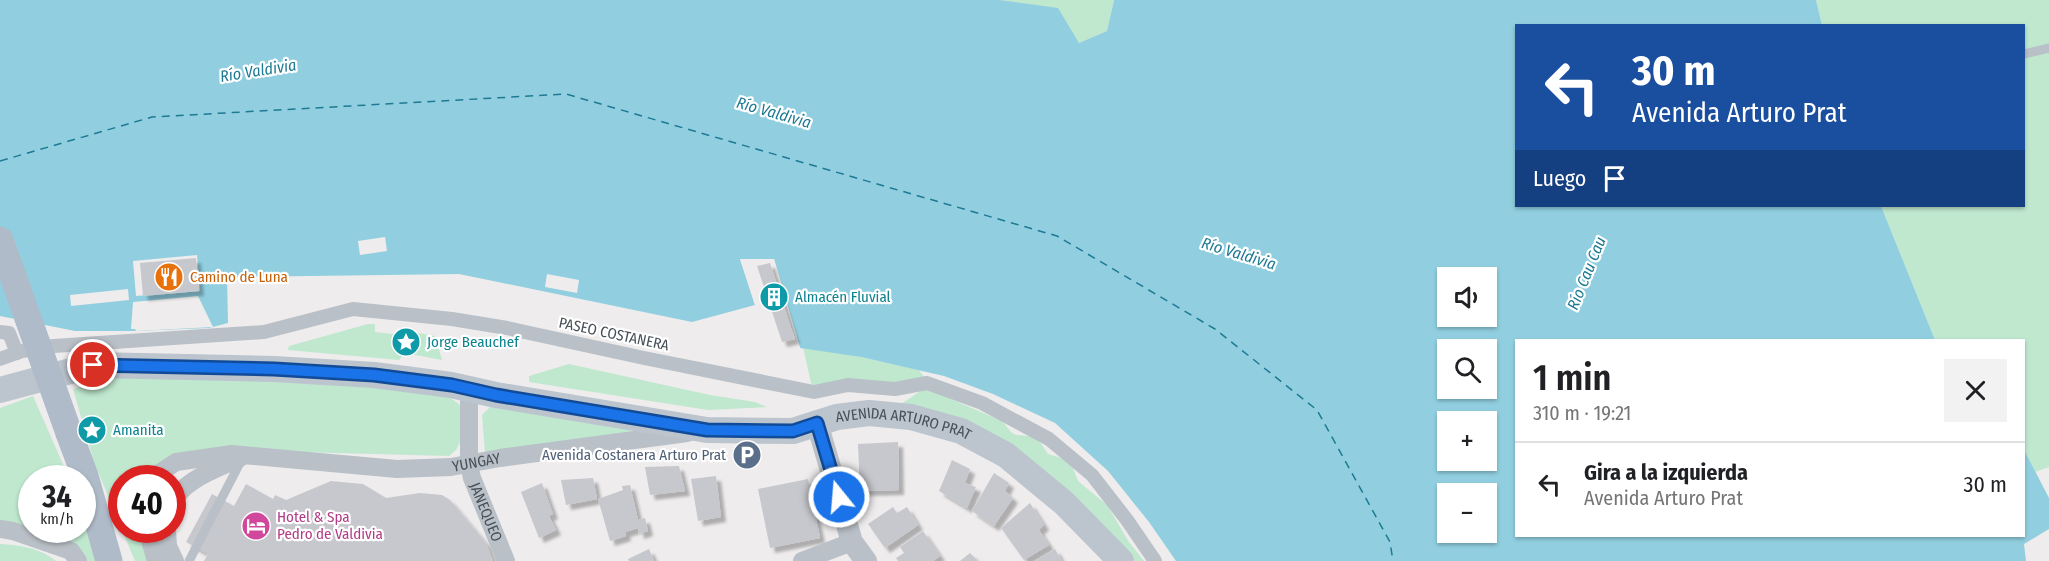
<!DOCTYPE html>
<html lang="es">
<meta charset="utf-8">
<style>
:root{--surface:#fff;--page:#f2f2f2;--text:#202124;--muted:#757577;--line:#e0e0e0}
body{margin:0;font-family:"Fira Sans Condensed",sans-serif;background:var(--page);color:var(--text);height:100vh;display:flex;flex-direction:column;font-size:22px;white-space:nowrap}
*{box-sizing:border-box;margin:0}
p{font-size:20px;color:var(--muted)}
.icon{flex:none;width:33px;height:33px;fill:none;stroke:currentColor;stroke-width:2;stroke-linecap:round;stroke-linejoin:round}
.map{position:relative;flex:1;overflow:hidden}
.details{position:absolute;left:1515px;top:339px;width:510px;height:198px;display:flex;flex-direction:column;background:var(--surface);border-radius:0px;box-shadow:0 2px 4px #0004}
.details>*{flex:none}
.guide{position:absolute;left:1515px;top:24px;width:510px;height:183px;border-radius:0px;box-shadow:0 2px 4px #0004;background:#1a4fa0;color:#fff;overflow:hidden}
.tools{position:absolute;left:1437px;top:267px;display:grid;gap:12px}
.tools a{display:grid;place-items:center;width:60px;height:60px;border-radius:0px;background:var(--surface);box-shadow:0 2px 4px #0004;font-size:30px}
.speed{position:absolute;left:18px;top:465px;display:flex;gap:12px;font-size:30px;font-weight:700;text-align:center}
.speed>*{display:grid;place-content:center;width:78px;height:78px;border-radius:50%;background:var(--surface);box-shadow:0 2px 4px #0004;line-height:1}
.speed small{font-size:15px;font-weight:400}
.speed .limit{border:9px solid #d22;background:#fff;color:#111}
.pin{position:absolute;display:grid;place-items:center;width:51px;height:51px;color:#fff;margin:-26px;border:3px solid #fff;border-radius:50%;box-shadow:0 2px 6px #0007}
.me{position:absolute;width:66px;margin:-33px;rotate:343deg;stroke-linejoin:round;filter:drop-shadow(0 0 4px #0008)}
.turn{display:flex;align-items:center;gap:21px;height:126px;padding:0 18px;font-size:27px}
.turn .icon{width:78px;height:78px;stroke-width:2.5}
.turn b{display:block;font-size:42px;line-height:51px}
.then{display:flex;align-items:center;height:57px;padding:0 18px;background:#0003;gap:12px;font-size:22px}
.round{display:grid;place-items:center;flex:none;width:63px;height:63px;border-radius:0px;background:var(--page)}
.headline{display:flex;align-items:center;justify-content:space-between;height:102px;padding:0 18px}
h1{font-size:36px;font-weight:600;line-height:45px}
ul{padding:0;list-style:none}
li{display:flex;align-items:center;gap:18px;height:84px;padding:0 18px;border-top:2px solid var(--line)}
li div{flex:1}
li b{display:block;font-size:22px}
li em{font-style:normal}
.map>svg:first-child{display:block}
</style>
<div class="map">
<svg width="2049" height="561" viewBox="0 0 2049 561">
<defs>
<filter id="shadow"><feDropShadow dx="5" dy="5" stdDeviation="1.5" flood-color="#0004"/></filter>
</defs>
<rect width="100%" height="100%" fill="#eeecec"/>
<g fill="#bfe8cf">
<path d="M 999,0 L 1114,0 L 1107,31 L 1079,43 Z"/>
<path d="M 1816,0 L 2049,0 L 2049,467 L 2035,472 L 2024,450 L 2024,340 L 1935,340 L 1881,206 L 2024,206 L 2024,26 L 1822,25 Z"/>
<path d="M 368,324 L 375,324 L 375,332 L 401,335 L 402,330 L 435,336 L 442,360 L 405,353 L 399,360 L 288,350 L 289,346 Z"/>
<path d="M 803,347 L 861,357 L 919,370 L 924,377 L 890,384 L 812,387 Z"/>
<path d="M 569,364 L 710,395 L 755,402 L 767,407 L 708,410 L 529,382 L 529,376 Z"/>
<path d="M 112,378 L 336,380 L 449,397 L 459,404 L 462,412 L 461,440 L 456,450 L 449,456 L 298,452 L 154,466 L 144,478 L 122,478 L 122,529 L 94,462 L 73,389 Z"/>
<path d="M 925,388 L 1002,421 L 1011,432 L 1016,435 L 1030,436 L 1040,442 L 1048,454 L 1061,458 L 1072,466 L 1078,481 L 1107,505 L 1129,542 L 1144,561 L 1135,561 L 1058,482 L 898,406 Z"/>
<path d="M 33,396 L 69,478 L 32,478 L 32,530 L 82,530 L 83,518 L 96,561 L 85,561 L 0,527 L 0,408 Z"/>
<path d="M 490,407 L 629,427 L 632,433 L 485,452 L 482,415 Z"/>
<path d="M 122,530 L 141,530 L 152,561 L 135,561 Z"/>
<path d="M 0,544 C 20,545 40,548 56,561 L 0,561 Z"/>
</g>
<path fill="#91cfe0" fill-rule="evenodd" d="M 0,0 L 999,0 L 1058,8 L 1079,43 L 1107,31 L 1114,0 L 1816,0 L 1822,25 L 1516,26 L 1516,206 L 1881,206 L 1935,340 L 1516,340 L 1516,536 L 2024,536 L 2024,450 L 2049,498 L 2049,529 L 2024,544 L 2026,561 L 1176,561 L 1149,522 L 1108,471 L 1055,423 L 993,394 L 944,376 L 861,357 L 800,348 L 774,259 L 740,259 L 755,305 L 692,322 L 459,274 L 227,277 L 228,323 L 209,328 L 135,331 L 75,331 L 0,316 ZM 1448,278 L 1486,278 L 1486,316 L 1448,316 ZM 1448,350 L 1486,350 L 1486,388 L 1448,388 ZM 1448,422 L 1486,422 L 1486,460 L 1448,460 ZM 1448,494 L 1486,494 L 1486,532 L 1448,532 Z"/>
<g fill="#eeecec">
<path d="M 385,237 L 387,251 L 360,255 L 358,241 Z"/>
<path d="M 197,255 L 200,291 L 136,296 L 133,261 Z"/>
<path d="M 740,259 L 774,259 L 800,348 L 798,348 L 772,262 L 744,262 L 758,305 L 756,308 Z"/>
<path d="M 547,274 L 579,280 L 577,293 L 545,287 Z"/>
<path d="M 128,289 L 129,300 L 71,306 L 70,295 Z"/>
<path d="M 198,296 L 213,327 L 136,331 L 135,329 L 131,329 L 133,302 Z"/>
</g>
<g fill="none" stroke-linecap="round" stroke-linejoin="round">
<path stroke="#1d7a93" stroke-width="1.5" stroke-dasharray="8 6" stroke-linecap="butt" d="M 0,161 L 152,117 L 566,94 L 1057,236 L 1215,329 L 1317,410 L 1390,542 L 1393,561"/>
</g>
<g fill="#c7c8ce" filter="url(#shadow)">
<path d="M 196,258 L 199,291 L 143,296 L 140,263 Z"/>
<path d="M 770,263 L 791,328 L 795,339 L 782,342 L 757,266 Z"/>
<path d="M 898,442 L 899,490 L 860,491 L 858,444 Z"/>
<path d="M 952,460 L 970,469 L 965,483 L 976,487 L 967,508 L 939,491 Z"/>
<path d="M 679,466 L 685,491 L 650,495 L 645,467 Z"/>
<path d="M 994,473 L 1009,483 L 1005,491 L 1013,498 L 994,526 L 972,511 Z"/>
<path d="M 716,476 L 721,517 L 698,521 L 691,479 Z"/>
<path d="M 593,478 L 597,499 L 566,505 L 561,480 Z"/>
<path d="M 808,479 L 820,538 L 770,548 L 758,489 Z"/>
<path d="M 331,481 L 363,484 L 386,498 L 420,493 L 442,495 L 450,500 L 486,543 L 493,561 L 204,561 L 208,554 L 186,542 L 212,494 L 234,506 L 246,484 L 273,499 L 275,495 L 286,500 Z"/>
<path d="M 542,483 L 553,514 L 549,516 L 556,530 L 539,538 L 521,492 Z"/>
<path d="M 630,485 L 638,520 L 645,518 L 648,531 L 639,534 L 638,528 L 625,532 L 626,536 L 610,541 L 598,499 L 623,490 L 622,486 Z"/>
<path d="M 1030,503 L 1044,525 L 1039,530 L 1049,545 L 1024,560 L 1001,528 Z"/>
<path d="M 893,507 L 897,513 L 907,507 L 918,525 L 885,548 L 868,524 Z"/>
<path d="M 923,531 L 940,556 L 933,561 L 898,561 L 896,558 L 904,553 L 900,547 Z"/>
<path d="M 649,549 L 654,561 L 629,561 L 628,559 Z"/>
<path d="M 1055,549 L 1062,561 L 1035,561 Z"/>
<path d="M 970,553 L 978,561 L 960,561 Z"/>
</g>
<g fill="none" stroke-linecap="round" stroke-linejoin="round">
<g stroke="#b9c0c7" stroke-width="9">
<path d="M 2024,54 L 2049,48"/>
<path d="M 189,561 L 241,461"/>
</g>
<g stroke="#b9c0c7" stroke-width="14">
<path d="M 0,332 L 9,333 L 17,353"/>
<path d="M 0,359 L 22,351 L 54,346 L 264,332 L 353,309 L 452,319 L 507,328 L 644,358 L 814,392 L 848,385 L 895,389 L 927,383 L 982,403 L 1049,439 L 1092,475 L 1127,520 L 1155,561"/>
</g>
<g stroke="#b9c0c7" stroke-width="18">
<path id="s1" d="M 469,389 L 469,464 L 472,478 L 506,561"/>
<path id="s2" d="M 156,478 L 158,474 L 176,462 L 232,454 L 397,469 L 451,467 L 500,458 L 687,433"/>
<path d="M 172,504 C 183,479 218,469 240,458"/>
<path d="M 0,529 L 13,531 L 71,551 L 78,561"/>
<path d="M 147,530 L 156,561"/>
<path d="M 167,530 L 168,546 L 175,561"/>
<path d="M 802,561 L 852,542"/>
</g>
<path stroke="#b9c0c7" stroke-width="22" d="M 817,423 L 852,542 L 866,561"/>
<path stroke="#bcc4ce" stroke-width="26" id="s3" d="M 0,390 L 93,365 L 274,369 L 374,375 L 451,385 L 496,395 L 707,430 L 793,431 L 837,417 L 869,413 L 911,417 L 961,431 L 1006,455 L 1064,503 L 1121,561"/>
<path stroke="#afbbc8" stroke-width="27" d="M 69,433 L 85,476 L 109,561"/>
<path stroke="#afbbc8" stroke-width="27" d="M 0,240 L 69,433"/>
</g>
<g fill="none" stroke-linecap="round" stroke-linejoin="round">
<g stroke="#114b97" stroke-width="15">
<path id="route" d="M 93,365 L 274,369 L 374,375 L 452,385 L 496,395 L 707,430 L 793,431 L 817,423 L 839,497"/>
</g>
<use href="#route" stroke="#1a73e8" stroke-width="10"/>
</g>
<defs>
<g id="restaurant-disc" transform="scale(1.5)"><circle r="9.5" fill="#e8710a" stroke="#fff"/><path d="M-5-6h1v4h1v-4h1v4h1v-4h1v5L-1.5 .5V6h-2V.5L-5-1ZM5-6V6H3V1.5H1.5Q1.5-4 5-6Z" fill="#fff"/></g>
<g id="building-disc" transform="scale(1.5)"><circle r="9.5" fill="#0f9aa8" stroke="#fff"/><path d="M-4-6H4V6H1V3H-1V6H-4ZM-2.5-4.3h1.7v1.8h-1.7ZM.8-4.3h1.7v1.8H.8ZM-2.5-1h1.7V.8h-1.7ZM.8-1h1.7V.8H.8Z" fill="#fff"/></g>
<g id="sight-disc" transform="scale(1.5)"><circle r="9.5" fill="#0f9aa8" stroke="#fff"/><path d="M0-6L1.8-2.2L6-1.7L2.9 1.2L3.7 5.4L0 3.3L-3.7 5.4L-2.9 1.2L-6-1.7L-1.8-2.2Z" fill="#fff"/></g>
<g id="parking-disc" transform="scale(1.5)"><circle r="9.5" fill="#5c6f8a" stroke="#fff"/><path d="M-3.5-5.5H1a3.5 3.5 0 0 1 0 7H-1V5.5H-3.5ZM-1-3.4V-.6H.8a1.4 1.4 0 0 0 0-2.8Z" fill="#fff"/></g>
<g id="hotel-disc" transform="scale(1.5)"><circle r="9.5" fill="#d1479c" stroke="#fff"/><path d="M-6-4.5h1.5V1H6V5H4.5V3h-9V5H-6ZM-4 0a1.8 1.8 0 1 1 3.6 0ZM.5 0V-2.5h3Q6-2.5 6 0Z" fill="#fff"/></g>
</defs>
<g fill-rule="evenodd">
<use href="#restaurant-disc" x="169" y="277"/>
<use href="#building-disc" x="774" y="297"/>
<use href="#sight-disc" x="406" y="342"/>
<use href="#sight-disc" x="92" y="430"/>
<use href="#parking-disc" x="747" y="455"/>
<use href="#hotel-disc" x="256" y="526"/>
</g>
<g text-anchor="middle" stroke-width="4.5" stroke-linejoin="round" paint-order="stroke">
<g font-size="15" fill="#c56008" stroke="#fff" text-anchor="start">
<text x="190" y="282">Camino de Luna</text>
</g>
<g font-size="15" fill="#0d838f" stroke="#fff" text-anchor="start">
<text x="795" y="302">Almacén Fluvial</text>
<text x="427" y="347">Jorge Beauchef</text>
<text x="113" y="435">Amanita</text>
</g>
<g font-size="15" fill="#474f57" stroke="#fff">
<text transform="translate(614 334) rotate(12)" y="5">PASEO COSTANERA</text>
<text dy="5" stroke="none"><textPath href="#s3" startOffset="915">AVENIDA ARTURO PRAT</textPath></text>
<text dy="5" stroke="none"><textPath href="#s2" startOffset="328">YUNGAY</textPath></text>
<text dy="5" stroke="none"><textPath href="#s1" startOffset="126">JANEQUEO</textPath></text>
</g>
<g font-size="15" fill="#4e5e75" stroke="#fff" text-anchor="end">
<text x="726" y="460">Avenida Costanera Arturo Prat</text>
</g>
<g font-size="15" fill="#b23c85" stroke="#fff" text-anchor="start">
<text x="277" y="522">Hotel &amp; Spa<tspan x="277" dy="17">Pedro de Valdivia</tspan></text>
</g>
<g font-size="16" font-style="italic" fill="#1d7a93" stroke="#fff">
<text transform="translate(258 70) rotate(-9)" y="6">Río Valdivia</text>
<text transform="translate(774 112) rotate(16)" y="6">Río Valdivia</text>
<text transform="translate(1239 253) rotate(17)" y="6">Río Valdivia</text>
<text transform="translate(1586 273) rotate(-68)" y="6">Río Cau Cau</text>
</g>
</g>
</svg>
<div class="tools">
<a><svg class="icon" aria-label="sound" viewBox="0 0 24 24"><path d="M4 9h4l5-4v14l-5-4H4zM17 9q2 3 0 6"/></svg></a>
<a><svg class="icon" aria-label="search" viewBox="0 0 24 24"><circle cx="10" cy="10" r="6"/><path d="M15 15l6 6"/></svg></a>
<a>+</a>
<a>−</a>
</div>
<div class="speed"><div>34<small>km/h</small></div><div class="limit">40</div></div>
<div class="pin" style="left:93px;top:365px;background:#d93025"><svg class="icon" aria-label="arrive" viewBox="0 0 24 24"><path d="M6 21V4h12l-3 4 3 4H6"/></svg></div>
<svg class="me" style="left:839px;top:497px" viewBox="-20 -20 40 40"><circle r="17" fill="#1a73e8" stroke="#fff" stroke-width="3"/><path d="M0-11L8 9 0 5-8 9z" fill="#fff"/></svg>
<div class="guide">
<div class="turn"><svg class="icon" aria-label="left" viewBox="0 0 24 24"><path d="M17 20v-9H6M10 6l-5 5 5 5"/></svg><div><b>30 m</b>Avenida Arturo Prat</div></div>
<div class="then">Luego<svg class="icon" aria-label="arrive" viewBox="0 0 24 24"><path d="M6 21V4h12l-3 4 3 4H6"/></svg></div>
</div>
<section class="details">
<div class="headline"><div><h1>1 min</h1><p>310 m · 19:21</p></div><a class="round"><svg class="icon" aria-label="close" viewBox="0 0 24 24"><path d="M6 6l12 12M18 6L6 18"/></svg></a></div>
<ul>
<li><svg class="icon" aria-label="left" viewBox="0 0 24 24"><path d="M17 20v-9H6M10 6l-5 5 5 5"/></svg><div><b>Gira a la izquierda</b><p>Avenida Arturo Prat</p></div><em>30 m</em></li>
</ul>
</section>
</div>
